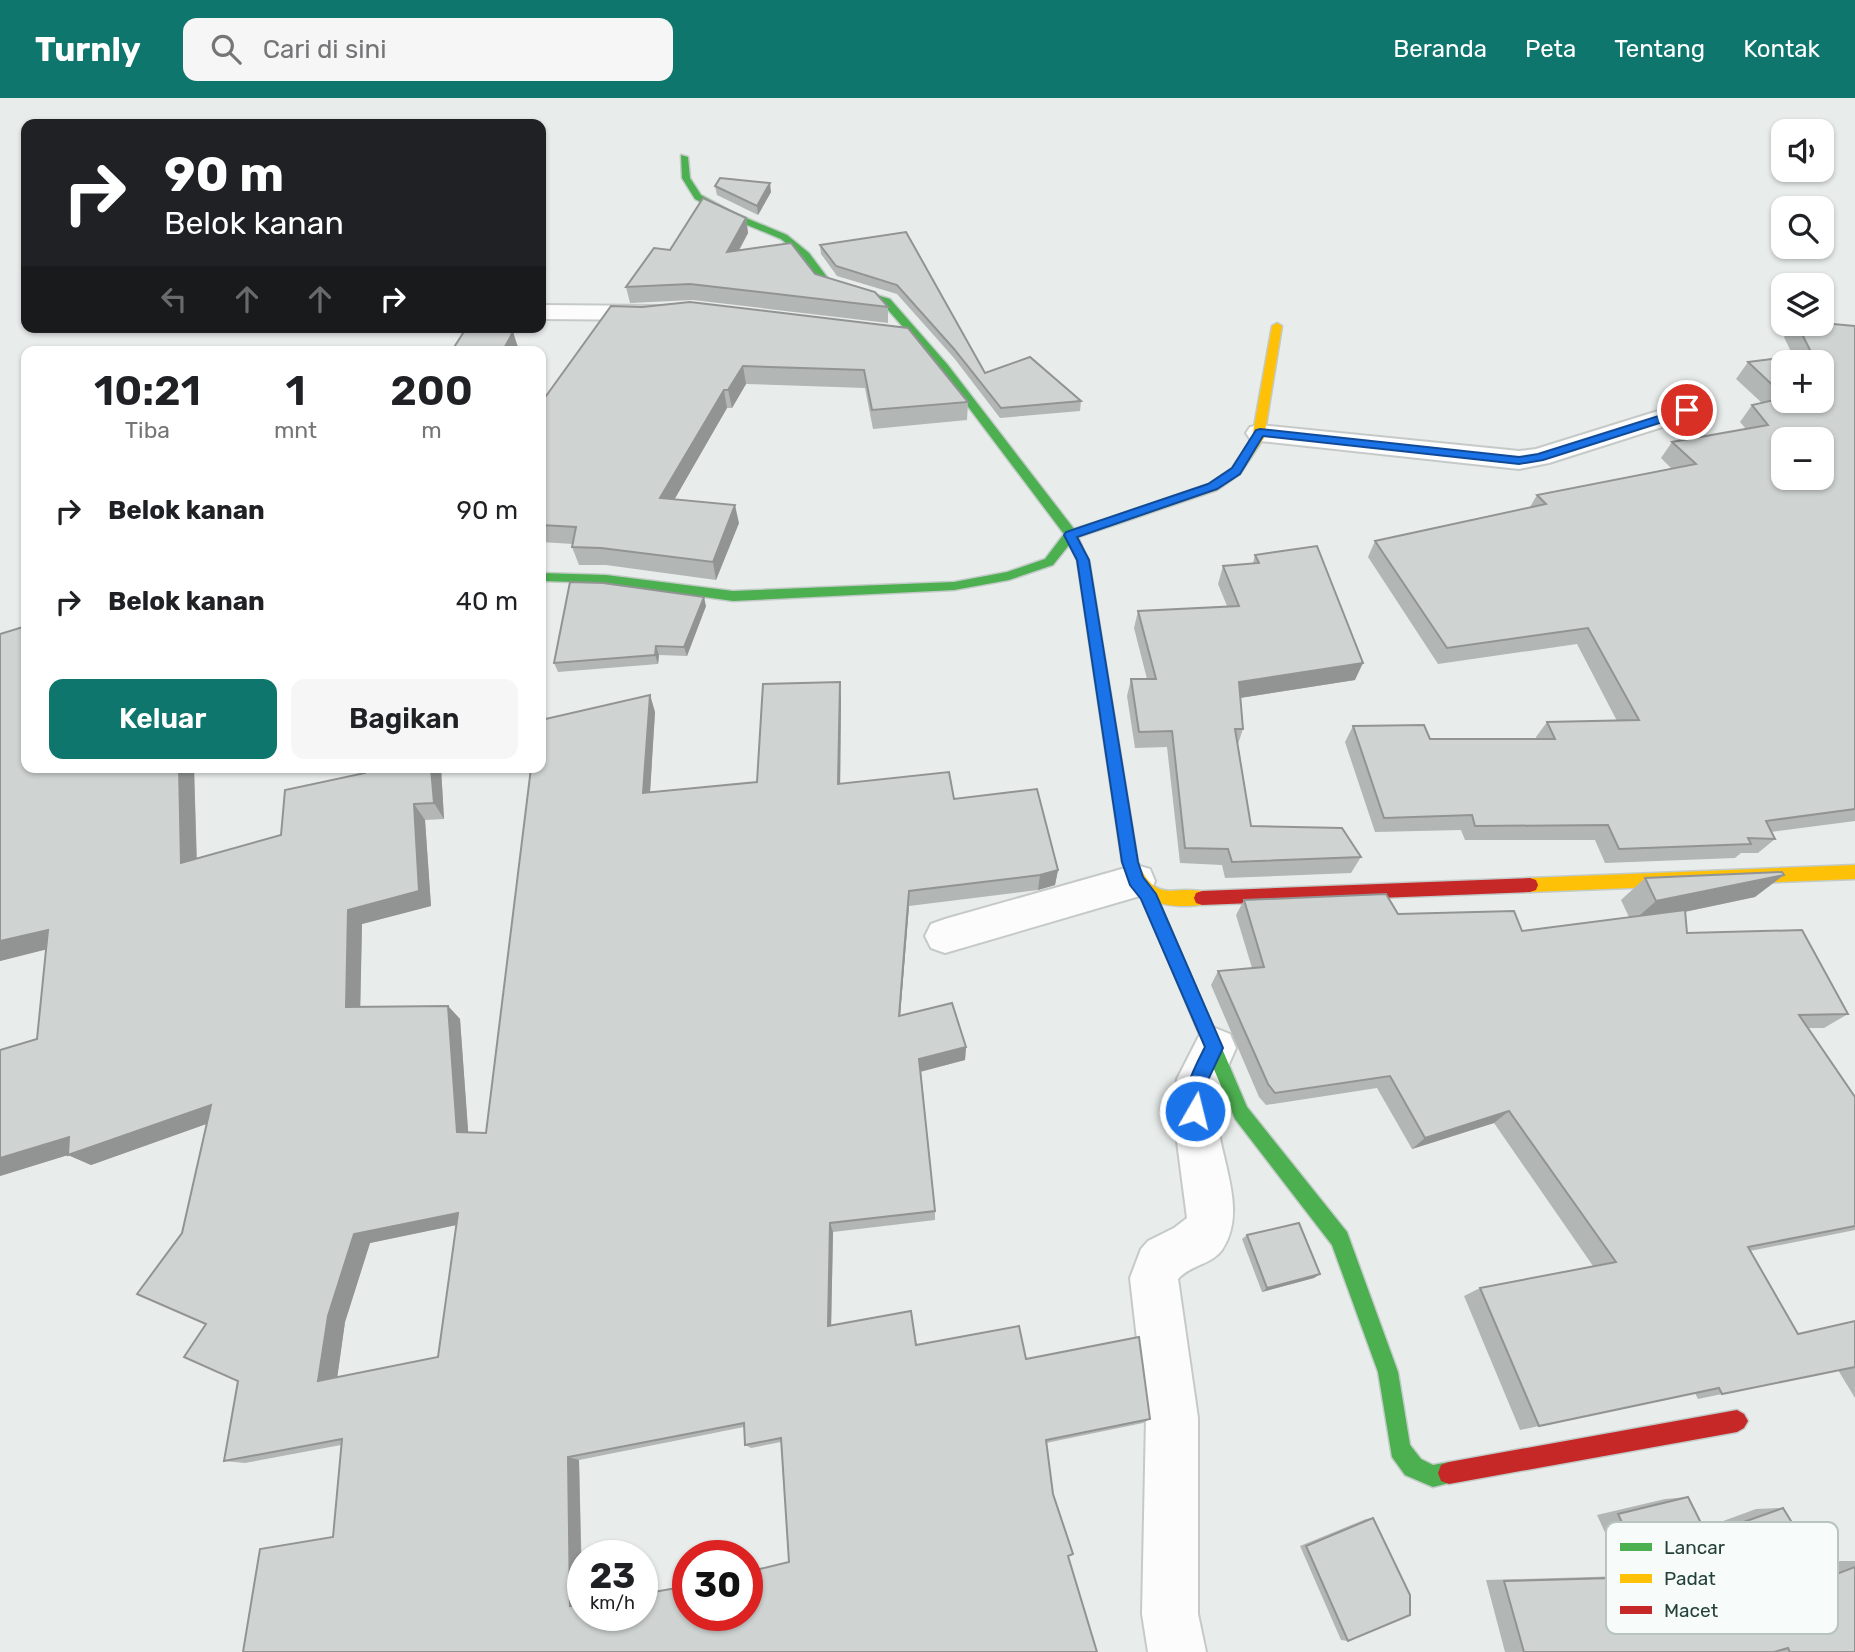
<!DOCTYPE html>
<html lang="id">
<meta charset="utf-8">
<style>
:root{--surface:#fff;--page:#f6f6f6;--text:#202124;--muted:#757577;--accent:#0f766e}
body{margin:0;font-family:Rubik,sans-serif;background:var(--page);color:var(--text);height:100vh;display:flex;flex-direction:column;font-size:26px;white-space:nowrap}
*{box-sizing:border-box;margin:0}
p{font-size:23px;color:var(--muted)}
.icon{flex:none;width:38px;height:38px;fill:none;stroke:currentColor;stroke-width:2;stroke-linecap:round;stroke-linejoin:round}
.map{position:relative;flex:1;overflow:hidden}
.sheet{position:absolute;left:21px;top:248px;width:525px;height:427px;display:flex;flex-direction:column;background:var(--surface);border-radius:14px;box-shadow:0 2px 5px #0004}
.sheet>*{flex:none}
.banner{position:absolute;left:21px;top:21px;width:525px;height:214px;border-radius:14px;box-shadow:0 2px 5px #0004;background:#202124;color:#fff;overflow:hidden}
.controls{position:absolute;left:1771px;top:21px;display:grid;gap:14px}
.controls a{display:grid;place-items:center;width:63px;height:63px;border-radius:14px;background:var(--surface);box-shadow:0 2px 5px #0004;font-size:35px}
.speed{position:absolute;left:567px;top:1442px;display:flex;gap:14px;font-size:35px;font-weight:700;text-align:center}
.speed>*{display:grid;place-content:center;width:91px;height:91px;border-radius:50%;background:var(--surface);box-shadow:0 2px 5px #0004;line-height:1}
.speed small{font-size:18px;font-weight:400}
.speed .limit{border:10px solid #d22;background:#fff;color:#111}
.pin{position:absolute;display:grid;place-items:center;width:60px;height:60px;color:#fff;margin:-30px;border:4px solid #fff;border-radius:50%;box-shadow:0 2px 7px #0007}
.me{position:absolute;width:77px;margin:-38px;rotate:8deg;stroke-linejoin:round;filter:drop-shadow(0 0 5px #0008)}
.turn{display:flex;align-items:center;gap:24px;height:147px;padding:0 28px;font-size:32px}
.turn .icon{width:91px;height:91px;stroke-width:2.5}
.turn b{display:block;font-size:49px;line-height:60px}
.lanes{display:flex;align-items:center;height:66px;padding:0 28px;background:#0003;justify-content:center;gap:35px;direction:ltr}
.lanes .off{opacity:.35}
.eta{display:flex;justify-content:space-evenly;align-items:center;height:119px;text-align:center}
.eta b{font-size:42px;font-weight:600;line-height:49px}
.cta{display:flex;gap:14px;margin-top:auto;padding:14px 28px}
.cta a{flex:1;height:80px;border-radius:14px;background:var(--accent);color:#fff;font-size:28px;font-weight:600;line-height:80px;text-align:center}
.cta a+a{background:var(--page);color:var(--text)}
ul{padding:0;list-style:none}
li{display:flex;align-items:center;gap:21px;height:91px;padding:0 28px}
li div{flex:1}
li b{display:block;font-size:26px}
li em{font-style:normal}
header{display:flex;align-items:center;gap:42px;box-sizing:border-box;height:98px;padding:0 35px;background:var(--accent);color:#fff}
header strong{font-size:33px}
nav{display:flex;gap:38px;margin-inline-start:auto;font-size:24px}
.search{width:490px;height:63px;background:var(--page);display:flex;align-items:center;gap:18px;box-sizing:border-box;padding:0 24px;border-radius:14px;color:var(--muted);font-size:26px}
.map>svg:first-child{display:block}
</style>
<header>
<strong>Turnly</strong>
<div class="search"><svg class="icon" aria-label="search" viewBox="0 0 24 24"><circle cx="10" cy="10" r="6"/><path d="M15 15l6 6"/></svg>Cari di sini</div>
<nav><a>Beranda</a><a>Peta</a><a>Tentang</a><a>Kontak</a></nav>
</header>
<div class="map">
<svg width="1855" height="1554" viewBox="0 0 1855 1554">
<rect width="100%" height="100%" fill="#e8edeb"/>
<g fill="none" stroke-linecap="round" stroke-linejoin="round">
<g stroke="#c5cac8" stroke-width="4">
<g id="street">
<path d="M 541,207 L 658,208 L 667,210 L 670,215 L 667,220 L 658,222 L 541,221 Z"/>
<path d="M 1687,304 L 1697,306 L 1701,312 L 1697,318 L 1549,365 L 1519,371 L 1260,343 L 1250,341 L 1246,335 L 1250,329 L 1260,327 L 1519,353 L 1536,351 Z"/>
<path d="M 1136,767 L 1150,771 L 1155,783 L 1150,795 L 945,855 L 931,850 L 925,838 L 931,826 L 945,821 Z"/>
<path d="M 1215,930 L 1230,936 L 1236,950 C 1227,971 1218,987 1217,1011 C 1216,1056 1250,1110 1222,1152 C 1211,1167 1190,1167 1178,1181 L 1198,1320 L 1198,1516 L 1206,1554 L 1148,1554 L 1142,1516 L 1146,1320 L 1130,1180 L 1141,1151 L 1148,1143 L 1174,1130 L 1187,1120 L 1173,1013 L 1177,981 L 1200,936 Z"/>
</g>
</g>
<g stroke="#c3cbc8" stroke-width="3">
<g id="fast">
<path d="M 681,57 L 688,59 L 690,80 L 701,97 L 734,115 L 787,137 L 809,155 L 830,183 L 890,201 L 947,266 L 1074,431 L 1116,418 L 1122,422 L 1120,425 L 1078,439 L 1082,448 L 1080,451 L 1072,451 L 1069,447 L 1053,467 L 1009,482 L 954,492 L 733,503 L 606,485 L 541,483 L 541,475 L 606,477 L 733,493 L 954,484 L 1007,474 L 1045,461 L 1064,436 L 939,270 L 882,205 L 822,187 L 803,159 L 781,141 L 728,119 L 695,101 L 682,80 Z"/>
<path d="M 1148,789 L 1154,791 L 1156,796 L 1247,1009 L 1347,1134 L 1398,1274 L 1410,1347 L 1421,1361 L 1433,1367 L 1449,1364 L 1457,1367 L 1460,1375 L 1457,1383 L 1433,1389 L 1405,1377 L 1392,1359 L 1378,1274 L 1332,1147 L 1235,1021 L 1140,796 L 1142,791 Z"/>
</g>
</g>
<g stroke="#c3cbc8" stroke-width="3">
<g id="slow">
<path d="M 1277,225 L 1282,228 L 1264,340 L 1240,376 L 1217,392 L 1120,425 L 1112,425 L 1112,419 L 1209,386 L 1232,370 L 1252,340 L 1272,228 Z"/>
<path d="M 1076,444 L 1080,445 L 1089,462 L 1138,764 C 1157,810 1176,784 1208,795 L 1210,800 L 1208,805 C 1199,808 1189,808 1180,808 C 1148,807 1133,792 1122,764 L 1077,462 L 1070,448 Z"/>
<path d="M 1855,767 L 1855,781 L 1530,794 L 1524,792 L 1522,787 L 1524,782 L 1530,780 Z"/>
</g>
</g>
<g stroke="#c3cbc8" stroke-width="3">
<g id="jam">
<path d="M 1530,780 L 1536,782 L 1538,787 L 1536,792 L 1530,794 L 1202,807 L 1196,805 L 1194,800 L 1196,795 L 1202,793 Z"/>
<path d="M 1737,1312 L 1744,1316 L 1748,1323 L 1744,1330 L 1737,1334 L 1449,1386 L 1441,1383 L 1438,1375 L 1441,1367 L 1449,1364 Z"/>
</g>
</g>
<use href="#street" fill="#fcfcfc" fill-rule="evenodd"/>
<use href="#fast" fill="#4caf50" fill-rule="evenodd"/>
<use href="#slow" fill="#ffc107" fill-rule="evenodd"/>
<use href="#jam" fill="#c62828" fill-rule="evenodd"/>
</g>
<g fill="#b2b6b5" fill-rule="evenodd">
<path d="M 715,88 L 771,94 L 758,117 L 717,97 Z"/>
<path d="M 746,120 L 748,135 L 739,153 L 815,176 L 888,209 L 888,225 L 693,202 L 630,205 L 626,189 L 670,152 Z"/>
<path d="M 906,134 L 985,275 L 1081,303 L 1080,313 L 1000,320 L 954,260 L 897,196 L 837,178 L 821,156 L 820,147 Z"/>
<path d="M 690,204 L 968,304 L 967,322 L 873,331 L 865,290 L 746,286 L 732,310 L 727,310 L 674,401 L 739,425 L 716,482 L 606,467 L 579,467 L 572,449 L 573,446 L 541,444 L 541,305 L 642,209 Z"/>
<path d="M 1794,226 L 1822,226 L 1855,228 L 1855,723 L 1771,734 L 1775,741 L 1758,755 L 1741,755 L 1735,760 L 1605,765 L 1595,742 L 1465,742 L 1461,732 L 1375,734 L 1345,644 L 1353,628 L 1430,641 L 1536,641 L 1536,639 L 1547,624 L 1617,623 L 1577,546 L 1438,566 L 1368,459 L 1375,443 L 1530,409 L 1537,397 L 1672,371 L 1661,360 L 1672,344 L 1746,331 L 1740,324 L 1752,307 L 1762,305 L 1736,281 L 1748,264 L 1793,258 L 1784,239 ZM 1783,264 L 1822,303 L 1783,303 Z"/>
<path d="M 1255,457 L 1355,582 L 1240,600 L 1243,631 L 1238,646 L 1251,728 L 1361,759 L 1351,775 L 1225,780 L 1222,767 L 1180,765 L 1167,649 L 1135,650 L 1127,598 L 1131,581 L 1147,581 L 1134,530 L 1138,513 L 1227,508 L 1218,486 L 1223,468 L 1253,465 Z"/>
<path d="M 706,508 L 687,558 L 659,557 L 658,566 L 558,574 L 554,565 Z"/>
<path d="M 26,528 L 26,670 L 194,670 L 197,761 L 281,737 L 285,692 L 365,675 L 365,670 L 441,670 L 444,721 L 425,722 L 431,808 L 362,826 L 360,909 L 448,908 L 460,921 L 468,1034 L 486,1035 L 531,670 L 541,670 L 541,622 L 650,597 L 655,614 L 650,694 L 757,684 L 763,586 L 840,584 L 841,601 L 840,686 L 949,674 L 954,701 L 1037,691 L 1058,772 L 1055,787 L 1038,792 L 909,808 L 900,918 L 952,905 L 966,949 L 965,962 L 921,973 L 935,1113 L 935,1122 L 833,1134 L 831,1228 L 911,1213 L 916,1247 L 1019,1228 L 1026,1261 L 1139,1239 L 1150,1321 L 1143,1325 L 1046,1345 L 1053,1396 L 1073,1456 L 1068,1458 L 1097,1554 L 243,1554 L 260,1451 L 333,1439 L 341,1347 L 245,1365 L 224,1363 L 238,1283 L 184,1259 L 206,1226 L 137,1196 L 182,1135 L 206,1026 L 91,1067 L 68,1057 L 0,1078 L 0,952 L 37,941 L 46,851 L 0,863 L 0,536 ZM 456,1127 L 438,1259 L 337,1280 L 345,1224 L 370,1145 ZM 744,1329 L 745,1347 L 751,1350 L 781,1344 L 789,1464 L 747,1474 L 747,1517 L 688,1517 L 688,1488 L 642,1496 L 642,1517 L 583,1517 L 579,1362 Z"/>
<path d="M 1645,780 L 1755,799 L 1685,814 L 1687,835 L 1848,916 L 1824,930 L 1808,930 L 1855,999 L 1855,1132 L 1750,1153 L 1798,1236 L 1855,1223 L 1855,1300 L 1838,1272 L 1698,1301 L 1695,1295 L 1520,1332 L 1464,1198 L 1480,1190 L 1593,1168 L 1494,1025 L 1412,1051 L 1377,990 L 1266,1007 L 1259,999 L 1211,887 L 1218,873 L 1252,870 L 1236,817 L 1244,802 L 1398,816 L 1522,833 L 1629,819 L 1621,802 Z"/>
<path d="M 1247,1137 L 1320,1176 L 1314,1180 L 1262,1194 L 1242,1141 Z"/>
<path d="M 1688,1399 L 1704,1430 L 1756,1411 L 1783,1410 L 1820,1470 L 1840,1463 L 1855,1463 L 1855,1554 L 1505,1554 L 1486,1482 L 1625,1478 L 1597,1417 L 1665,1401 Z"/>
<path d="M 1373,1420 L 1348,1543 L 1341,1542 L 1300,1448 L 1366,1421 Z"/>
</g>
<g fill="#919493">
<path d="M 770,85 L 771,94 L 758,117 L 757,108 Z"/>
<path d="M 746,120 L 748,135 L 729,170 L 727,154 Z"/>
<path d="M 513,234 L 519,252 L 518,254 L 502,254 Z"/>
<path d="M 743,268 L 746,286 L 732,310 L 728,292 Z"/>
<path d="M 724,292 L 727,310 L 665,418 L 660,400 Z"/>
<path d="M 735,407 L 739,425 L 716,482 L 713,464 Z"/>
<path d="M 704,499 L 706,508 L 687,558 L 684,549 Z"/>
<path d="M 656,548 L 659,557 L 658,566 L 655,557 Z"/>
<path d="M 1363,565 L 1355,582 L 1233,601 L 1239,584 Z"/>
<path d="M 840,584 L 841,601 L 840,702 L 838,686 Z"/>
<path d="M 650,597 L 655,614 L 649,711 L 643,695 Z"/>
<path d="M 179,670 L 194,670 L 197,780 L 181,765 Z"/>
<path d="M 431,670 L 441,670 L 444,721 L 434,705 Z"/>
<path d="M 414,706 L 425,722 L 431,808 L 362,826 L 360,922 L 346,909 L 348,812 Z"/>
<path d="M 1058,772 L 1055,787 L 1038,792 L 1040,777 Z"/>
<path d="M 1784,777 L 1755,799 L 1631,825 L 1656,803 Z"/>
<path d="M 909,793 L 909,808 L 899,931 L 899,918 Z"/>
<path d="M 48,832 L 68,846 L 0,863 L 0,843 Z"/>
<path d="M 448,908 L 460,921 L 469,1045 L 457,1034 Z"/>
<path d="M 966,949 L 965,962 L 920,974 L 919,961 Z"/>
<path d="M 211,1007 L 229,1018 L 91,1067 L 68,1057 L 0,1078 L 0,1060 L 69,1039 Z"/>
<path d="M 1509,1013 L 1494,1025 L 1412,1051 L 1425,1040 Z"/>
<path d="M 458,1115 L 471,1124 L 370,1145 L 345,1224 L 336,1288 L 318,1283 L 328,1218 L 354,1136 Z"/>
<path d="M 830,1125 L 833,1134 L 831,1234 L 828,1228 Z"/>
<path d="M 1320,1176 L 1314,1180 L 1262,1194 L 1267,1190 Z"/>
<path d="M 568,1359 L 579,1362 L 582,1506 L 570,1508 Z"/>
</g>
<g fill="#cfd4d2" stroke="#919493" stroke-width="2" fill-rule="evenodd">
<path d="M 720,80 L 770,85 L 757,108 L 715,88 Z"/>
<path d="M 703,100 L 746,120 L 727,154 L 791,145 L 815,176 L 875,194 L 888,209 L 690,186 L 626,189 L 654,150 L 670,152 Z"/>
<path d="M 906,134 L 985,275 L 1030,259 L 1081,303 L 1001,310 L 954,251 L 897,187 L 836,168 L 820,147 Z"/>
<path d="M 690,204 L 908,230 L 968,304 L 872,312 L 864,272 L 743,268 L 728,292 L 724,292 L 660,400 L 735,407 L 713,464 L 601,450 L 572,449 L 576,429 L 541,427 L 541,305 L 611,208 L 642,209 Z"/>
<path d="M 1822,225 L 1855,228 L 1855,711 L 1766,723 L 1775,741 L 1748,740 L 1751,746 L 1619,751 L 1608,727 L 1475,728 L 1472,717 L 1384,720 L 1353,628 L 1424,627 L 1430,641 L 1555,641 L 1547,624 L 1639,622 L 1588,530 L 1447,550 L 1375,443 L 1546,406 L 1537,397 L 1696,366 L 1672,344 L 1768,327 L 1752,307 L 1783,300 L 1783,303 L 1822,303 L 1822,264 L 1783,264 L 1783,297 L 1748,264 L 1812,256 L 1797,226 ZM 1783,341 L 1822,341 L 1822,380 L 1783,380 Z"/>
<path d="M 465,232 L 513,234 L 502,254 L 451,254 Z"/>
<path d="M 1317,448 L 1363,565 L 1239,584 L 1243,631 L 1235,631 L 1251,728 L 1342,730 L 1361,759 L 1232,764 L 1228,751 L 1185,750 L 1172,633 L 1139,634 L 1131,581 L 1156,581 L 1138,513 L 1239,508 L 1223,468 L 1259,465 L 1255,457 Z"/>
<path d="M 570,484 L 603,485 L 704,499 L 684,549 L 656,548 L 655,557 L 554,565 Z"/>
<path d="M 26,528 L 26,670 L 179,670 L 181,765 L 281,737 L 285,692 L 365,675 L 365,670 L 431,670 L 434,705 L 414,706 L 419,793 L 348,812 L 346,909 L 448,908 L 457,1034 L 486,1035 L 531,670 L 541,670 L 541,622 L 650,597 L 643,695 L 757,684 L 763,586 L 840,584 L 838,686 L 949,674 L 954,701 L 1037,691 L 1058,772 L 1040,777 L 909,793 L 899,918 L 952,905 L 966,949 L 919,961 L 935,1113 L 830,1125 L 828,1228 L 911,1213 L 916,1247 L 1019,1228 L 1026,1261 L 1139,1239 L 1150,1321 L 1046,1342 L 1053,1396 L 1073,1456 L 1068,1458 L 1097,1554 L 243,1554 L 260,1451 L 333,1439 L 342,1341 L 224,1363 L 238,1283 L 184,1259 L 206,1226 L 137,1196 L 182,1135 L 211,1007 L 68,1057 L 69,1039 L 0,1060 L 0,952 L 37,941 L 48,832 L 0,843 L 0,536 ZM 458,1115 L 438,1259 L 318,1283 L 328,1218 L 354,1136 ZM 744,1325 L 745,1347 L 781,1340 L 789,1464 L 747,1474 L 747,1517 L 688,1517 L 688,1488 L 642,1496 L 642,1517 L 583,1517 L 583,1506 L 570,1508 L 568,1359 Z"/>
<path d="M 1782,774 L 1784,777 L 1656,803 L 1645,780 Z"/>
<path d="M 1386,796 L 1398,816 L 1514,813 L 1522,833 L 1685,812 L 1687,835 L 1802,832 L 1848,916 L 1799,917 L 1855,999 L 1855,1128 L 1748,1149 L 1798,1236 L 1855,1223 L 1855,1269 L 1722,1296 L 1719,1290 L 1539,1328 L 1480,1190 L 1616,1164 L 1509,1013 L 1425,1040 L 1390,978 L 1275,995 L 1268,986 L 1218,873 L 1264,869 L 1244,802 Z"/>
<path d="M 1299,1125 L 1320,1176 L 1267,1190 L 1247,1137 Z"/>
<path d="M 1688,1399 L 1707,1437 L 1783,1410 L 1826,1480 L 1855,1469 L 1855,1554 L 1790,1554 L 1788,1550 L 1774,1554 L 1524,1554 L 1504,1483 L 1648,1479 L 1618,1416 Z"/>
<path d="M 1373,1420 L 1410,1497 L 1410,1517 L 1348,1543 L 1306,1448 Z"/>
</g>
<path fill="#1a73e8" stroke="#114b97" stroke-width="2" d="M 1687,309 L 1691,310 L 1691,315 L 1543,362 L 1519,366 L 1263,338 L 1240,376 L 1217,391 L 1077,439 L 1089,462 L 1138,764 L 1143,779 L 1156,796 L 1223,950 L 1208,982 L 1201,1019 L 1195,1022 L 1188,1019 C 1179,997 1195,969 1205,949 L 1141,801 L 1130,787 L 1122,764 L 1077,462 L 1064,437 L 1066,434 L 1208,386 L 1232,370 L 1256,332 L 1260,331 L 1519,359 L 1538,356 Z"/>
<rect x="1606" y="1424" width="232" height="112" rx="10" fill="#f7fbf9" stroke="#b8c4c0" stroke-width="2"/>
<rect x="1620" y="1445" width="32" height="8" fill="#4caf50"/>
<rect x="1620" y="1476" width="32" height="9" fill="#ffc107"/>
<rect x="1620" y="1508" width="32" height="8" fill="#c62828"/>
<g font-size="19" fill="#24423a">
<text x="1664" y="1456">Lancar</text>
<text x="1664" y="1487">Padat</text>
<text x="1664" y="1519">Macet</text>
</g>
</svg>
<div class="controls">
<a><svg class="icon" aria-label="sound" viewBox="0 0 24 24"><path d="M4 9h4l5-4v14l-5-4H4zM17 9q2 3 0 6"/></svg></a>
<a><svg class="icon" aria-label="search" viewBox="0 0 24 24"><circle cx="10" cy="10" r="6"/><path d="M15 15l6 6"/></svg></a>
<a><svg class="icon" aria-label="layers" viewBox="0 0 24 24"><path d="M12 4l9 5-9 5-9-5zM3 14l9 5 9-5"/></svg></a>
<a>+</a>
<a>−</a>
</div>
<div class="speed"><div>23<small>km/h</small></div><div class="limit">30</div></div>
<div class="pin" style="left:1687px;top:312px;background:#d93025"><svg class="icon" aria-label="arrive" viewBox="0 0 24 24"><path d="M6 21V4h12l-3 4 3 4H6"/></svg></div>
<svg class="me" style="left:1195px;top:1013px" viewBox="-20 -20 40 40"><circle r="17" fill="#1a73e8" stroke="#fff" stroke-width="3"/><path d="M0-11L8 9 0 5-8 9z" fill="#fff"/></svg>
<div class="banner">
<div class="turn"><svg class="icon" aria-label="right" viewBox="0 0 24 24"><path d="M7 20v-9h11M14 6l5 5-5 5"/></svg><div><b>90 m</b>Belok kanan</div></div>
<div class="lanes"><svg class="icon off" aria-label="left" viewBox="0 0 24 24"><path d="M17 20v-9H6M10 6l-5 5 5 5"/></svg><svg class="icon off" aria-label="ahead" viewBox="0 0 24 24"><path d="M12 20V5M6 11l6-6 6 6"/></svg><svg class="icon off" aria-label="ahead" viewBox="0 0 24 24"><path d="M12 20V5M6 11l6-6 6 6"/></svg><svg class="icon" aria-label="right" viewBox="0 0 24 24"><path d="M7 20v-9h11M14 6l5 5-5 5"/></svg></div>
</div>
<section class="sheet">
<div class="eta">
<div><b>10:21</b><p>Tiba</p></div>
<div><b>1</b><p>mnt</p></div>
<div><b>200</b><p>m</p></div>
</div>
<ul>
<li><svg class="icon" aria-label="right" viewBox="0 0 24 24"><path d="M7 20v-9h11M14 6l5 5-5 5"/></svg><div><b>Belok kanan</b></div><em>90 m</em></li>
<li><svg class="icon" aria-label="right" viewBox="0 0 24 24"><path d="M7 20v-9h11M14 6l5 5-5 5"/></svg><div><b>Belok kanan</b></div><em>40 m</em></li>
</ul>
<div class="cta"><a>Keluar</a><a>Bagikan</a></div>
</section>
</div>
